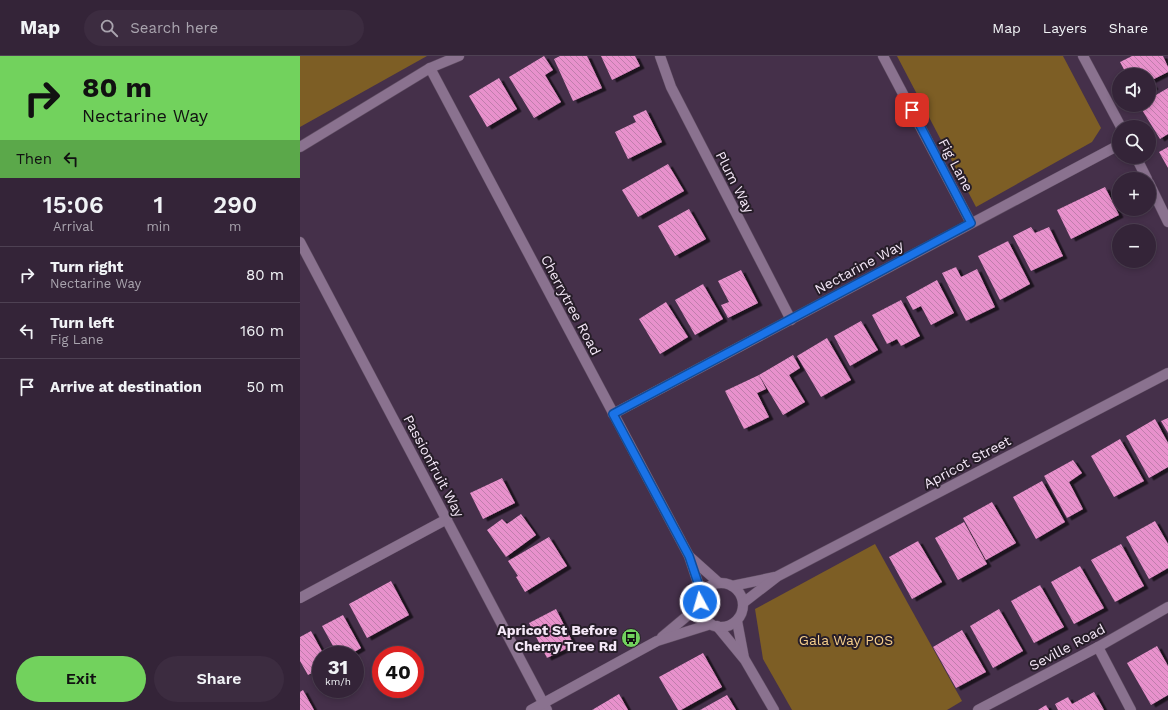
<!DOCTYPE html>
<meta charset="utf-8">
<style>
:root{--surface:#342438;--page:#3c2c40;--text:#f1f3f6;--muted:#a9a4ae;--line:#4e4153;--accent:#72d25d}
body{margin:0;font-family:"Work Sans",sans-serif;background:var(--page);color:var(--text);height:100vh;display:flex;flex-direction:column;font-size:15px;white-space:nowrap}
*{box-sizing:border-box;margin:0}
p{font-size:13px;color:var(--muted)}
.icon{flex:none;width:22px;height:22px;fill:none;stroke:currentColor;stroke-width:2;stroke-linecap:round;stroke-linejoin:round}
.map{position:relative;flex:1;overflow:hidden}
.drawer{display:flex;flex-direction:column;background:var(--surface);width:300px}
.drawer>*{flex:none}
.top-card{background:#72d25d;color:#111;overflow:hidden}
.controls{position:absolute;left:812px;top:12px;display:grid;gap:8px}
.controls a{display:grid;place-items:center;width:44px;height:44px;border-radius:50%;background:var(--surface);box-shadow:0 2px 6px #0003,0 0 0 1px var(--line);font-size:20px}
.speed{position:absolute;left:12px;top:590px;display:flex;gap:8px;font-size:20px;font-weight:700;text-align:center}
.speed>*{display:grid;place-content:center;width:52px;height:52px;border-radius:50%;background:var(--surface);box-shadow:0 2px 6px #0003,0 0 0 1px var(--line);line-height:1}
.speed small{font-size:10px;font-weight:400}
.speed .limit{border:6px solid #d22;background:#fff;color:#111}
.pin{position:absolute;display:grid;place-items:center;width:34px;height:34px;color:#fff;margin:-17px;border-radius:8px;box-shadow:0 2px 6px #0006}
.me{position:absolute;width:44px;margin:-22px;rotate:354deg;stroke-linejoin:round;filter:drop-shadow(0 0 3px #0008)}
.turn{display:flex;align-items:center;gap:14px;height:84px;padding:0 16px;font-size:18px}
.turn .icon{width:52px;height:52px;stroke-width:2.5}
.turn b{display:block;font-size:28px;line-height:34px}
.then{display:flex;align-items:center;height:38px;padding:0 16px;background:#0003;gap:8px;font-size:15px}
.eta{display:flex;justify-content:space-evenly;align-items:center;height:68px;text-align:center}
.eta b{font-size:24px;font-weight:600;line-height:28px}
.cta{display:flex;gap:8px;margin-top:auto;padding:8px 16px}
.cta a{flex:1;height:46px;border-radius:24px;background:var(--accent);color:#111;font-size:16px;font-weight:600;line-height:46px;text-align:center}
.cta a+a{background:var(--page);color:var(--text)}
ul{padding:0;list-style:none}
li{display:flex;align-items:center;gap:12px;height:56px;padding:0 16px;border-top:1px solid var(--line)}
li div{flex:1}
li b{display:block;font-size:15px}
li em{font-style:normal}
header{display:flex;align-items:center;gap:24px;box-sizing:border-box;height:56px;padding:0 20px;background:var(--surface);border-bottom:1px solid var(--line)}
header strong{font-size:19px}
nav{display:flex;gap:22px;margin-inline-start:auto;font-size:14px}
.search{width:280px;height:36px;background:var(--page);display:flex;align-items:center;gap:10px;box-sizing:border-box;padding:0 14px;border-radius:22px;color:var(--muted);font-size:15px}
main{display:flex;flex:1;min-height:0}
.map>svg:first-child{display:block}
</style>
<header>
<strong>Map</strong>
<div class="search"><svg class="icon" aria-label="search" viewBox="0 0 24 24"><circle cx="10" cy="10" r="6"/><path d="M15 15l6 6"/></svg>Search here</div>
<nav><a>Map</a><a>Layers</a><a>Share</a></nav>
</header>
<main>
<section class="drawer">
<div class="top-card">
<div class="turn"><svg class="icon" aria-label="right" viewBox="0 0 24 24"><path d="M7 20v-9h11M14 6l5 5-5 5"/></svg><div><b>80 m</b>Nectarine Way</div></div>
<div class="then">Then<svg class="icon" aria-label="left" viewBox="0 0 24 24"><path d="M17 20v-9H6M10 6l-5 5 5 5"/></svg></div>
</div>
<div class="eta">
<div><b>15:06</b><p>Arrival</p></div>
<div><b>1</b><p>min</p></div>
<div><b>290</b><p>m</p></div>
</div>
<ul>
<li><svg class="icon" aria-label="right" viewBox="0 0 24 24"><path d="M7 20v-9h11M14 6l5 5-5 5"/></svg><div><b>Turn right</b><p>Nectarine Way</p></div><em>80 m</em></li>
<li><svg class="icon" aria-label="left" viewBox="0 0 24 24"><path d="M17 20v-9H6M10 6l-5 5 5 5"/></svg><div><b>Turn left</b><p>Fig Lane</p></div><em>160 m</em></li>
<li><svg class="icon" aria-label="arrive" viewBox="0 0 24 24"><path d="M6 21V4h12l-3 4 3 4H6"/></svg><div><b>Arrive at destination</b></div><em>50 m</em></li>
</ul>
<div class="cta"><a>Exit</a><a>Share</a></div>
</section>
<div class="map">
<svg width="868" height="654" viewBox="0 0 868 654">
<defs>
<pattern id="building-back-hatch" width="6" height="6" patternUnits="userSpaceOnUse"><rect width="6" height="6" fill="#e891cc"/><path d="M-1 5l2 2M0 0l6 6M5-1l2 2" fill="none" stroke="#c07eac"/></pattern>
<filter id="shadow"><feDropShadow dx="4.5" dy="2.5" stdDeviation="0" flood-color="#0009"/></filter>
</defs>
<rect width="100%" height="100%" fill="#45304a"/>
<g fill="#7d5e25">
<path d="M 0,0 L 127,0 L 0,71 Z"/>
<path d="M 597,0 L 763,0 L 801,72 L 792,86 L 676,151 Z"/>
<path d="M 575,488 L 662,645 L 647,654 L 492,654 L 463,603 L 455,553 Z"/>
</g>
<g fill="url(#building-back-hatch)" filter="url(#shadow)">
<path d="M 244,0 L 253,14 L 245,19 L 261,46 L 234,62 L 209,21 Z"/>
<path d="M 260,0 L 287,0 L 302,32 L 273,45 L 254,3 Z"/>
<path d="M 301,0 L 335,0 L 340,10 L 312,24 Z"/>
<path d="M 832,0 L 863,0 L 868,11 L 868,16 L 850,25 L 854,31 L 849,33 L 849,19 L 827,19 L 820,6 Z"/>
<path d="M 199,22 L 217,53 L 187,71 L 169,40 Z"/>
<path d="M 868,32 L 868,78 L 860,83 L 839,49 L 849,49 L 849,43 Z"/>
<path d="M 346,54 L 362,86 L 328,103 L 315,76 L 336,66 L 333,60 Z"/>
<path d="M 868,91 L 868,112 L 859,96 Z"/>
<path d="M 368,108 L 384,135 L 338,161 L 322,134 Z"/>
<path d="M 805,131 L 819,159 L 771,183 L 757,154 Z"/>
<path d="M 389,153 L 406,183 L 375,200 L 358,170 Z"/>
<path d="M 731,171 L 735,177 L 749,171 L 763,200 L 731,215 L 713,180 Z"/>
<path d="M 708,185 L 730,228 L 700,244 L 678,200 Z"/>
<path d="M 656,211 L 661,221 L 677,213 L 695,251 L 666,265 L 642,217 Z"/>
<path d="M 441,214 L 458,247 L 428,262 L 421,249 L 429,246 L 418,225 Z"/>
<path d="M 637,224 L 654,257 L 631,269 L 621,250 L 613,254 L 606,241 Z"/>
<path d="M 403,228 L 423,263 L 395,279 L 375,244 Z"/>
<path d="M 601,244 L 620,280 L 601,290 L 597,283 L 587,288 L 572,259 Z"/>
<path d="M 366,246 L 388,281 L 360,298 L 339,263 Z"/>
<path d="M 561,265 L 578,294 L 550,310 L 534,280 Z"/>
<path d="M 527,282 L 551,324 L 521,341 L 497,300 Z"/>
<path d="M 493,299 L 500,312 L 489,319 L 505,346 L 483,359 L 459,319 Z"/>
<path d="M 459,319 L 466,333 L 457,337 L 469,361 L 444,373 L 425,335 Z"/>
<path d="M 868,362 L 868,377 L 861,365 Z"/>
<path d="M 855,363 L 868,387 L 868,411 L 849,422 L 826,380 Z"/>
<path d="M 820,383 L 844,425 L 814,441 L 791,400 Z"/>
<path d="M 773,404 L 782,417 L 769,426 L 783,453 L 767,462 L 744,420 Z"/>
<path d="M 202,422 L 215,447 L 183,463 L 170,437 Z"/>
<path d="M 742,425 L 765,466 L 736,483 L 713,441 Z"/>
<path d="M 692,446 L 716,487 L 686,504 L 663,462 Z"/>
<path d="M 221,458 L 236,479 L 206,501 L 187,474 L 202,463 L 207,468 Z"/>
<path d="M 855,465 L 868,488 L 868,512 L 849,523 L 826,481 Z"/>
<path d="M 664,466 L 687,508 L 658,524 L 635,482 Z"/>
<path d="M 249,481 L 267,510 L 225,536 L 216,521 L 218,520 L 208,505 Z"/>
<path d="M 618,485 L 642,526 L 612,543 L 589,501 Z"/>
<path d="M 821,488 L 844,530 L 815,546 L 791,504 Z"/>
<path d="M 780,510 L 804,552 L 774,568 L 751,526 Z"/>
<path d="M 91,525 L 109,559 L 67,582 L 49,548 Z"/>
<path d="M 740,529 L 764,571 L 734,587 L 711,545 Z"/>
<path d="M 256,553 L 274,589 L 247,602 L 229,567 Z"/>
<path d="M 699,553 L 723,595 L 693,612 L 670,570 Z"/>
<path d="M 43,559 L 61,592 L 49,599 L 38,599 L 22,570 Z"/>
<path d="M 662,574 L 686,616 L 656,632 L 633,591 Z"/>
<path d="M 11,575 L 24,599 L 21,599 L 21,612 L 8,619 L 0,605 L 0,581 Z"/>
<path d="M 857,590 L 868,610 L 868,639 L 851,649 L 827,607 Z"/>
<path d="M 403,597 L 422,631 L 381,654 L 378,654 L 359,621 Z"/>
<path d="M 3,634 L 14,654 L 0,654 L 0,636 Z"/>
<path d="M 794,636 L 804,654 L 758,654 L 755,648 L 768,641 L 772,648 Z"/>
<path d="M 319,638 L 328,654 L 292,654 Z"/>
<path d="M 427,639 L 436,654 L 400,654 Z"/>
<path d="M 746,649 L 749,654 L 738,654 Z"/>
</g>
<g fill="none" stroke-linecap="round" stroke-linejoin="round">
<g stroke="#604e63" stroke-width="11">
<g id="minor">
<path d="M 360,0 L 371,31 L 491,264"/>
<path d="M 583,0 L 671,167"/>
<path d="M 783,0 L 821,71"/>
<path d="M 130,12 L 389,500 L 402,539"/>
<path d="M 0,91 L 130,12 L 159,0"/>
<path d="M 836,101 L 847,123"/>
<path d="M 849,127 L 868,166"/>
<path d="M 0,186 L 247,654"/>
<path d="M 313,358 L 819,89"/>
<path d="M 390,501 L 419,527"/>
<path d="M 0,542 L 147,463"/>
<path d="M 437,565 L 444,602"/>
<path d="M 417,570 L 445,604 L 474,654"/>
<path d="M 798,591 L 831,654"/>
<path d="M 678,654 L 798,591 L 868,551"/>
</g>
</g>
<g stroke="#604e63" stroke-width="11">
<g id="tertiary">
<circle cx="421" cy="549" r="22"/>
<path d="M 432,530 L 475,521"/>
<path d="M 443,547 L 478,520 L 868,317"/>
<path d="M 362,581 L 399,550"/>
<path d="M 231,654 L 357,585 L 411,568"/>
</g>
</g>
<use href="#minor" stroke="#8a728f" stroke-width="10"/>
<use href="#tertiary" stroke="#8a728f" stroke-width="10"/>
</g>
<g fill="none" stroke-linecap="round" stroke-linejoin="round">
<g stroke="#114b97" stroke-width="10">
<path id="route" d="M 400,546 L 402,539 L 389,500 L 313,358 L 671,167 L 612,54"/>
</g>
<use href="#route" stroke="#1a73e8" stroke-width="7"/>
</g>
<defs>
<g id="bus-disc" transform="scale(1)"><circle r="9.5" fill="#72d25d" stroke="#261d28"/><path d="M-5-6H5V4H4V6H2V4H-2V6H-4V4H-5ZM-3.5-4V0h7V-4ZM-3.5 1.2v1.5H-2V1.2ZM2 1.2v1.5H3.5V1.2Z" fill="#111"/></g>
</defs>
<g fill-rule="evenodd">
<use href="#bus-disc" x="331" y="582"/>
</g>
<g text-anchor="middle" stroke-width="4" stroke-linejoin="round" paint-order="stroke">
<g font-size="14" fill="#f5e8f8" stroke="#261d28">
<text transform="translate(656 109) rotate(62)" y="5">Fig Lane</text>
<text transform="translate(435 126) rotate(63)" y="5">Plum Way</text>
<text transform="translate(559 211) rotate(-28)" y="5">Nectarine Way</text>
<text transform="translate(271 249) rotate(62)" y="5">Cherrytree Road</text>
<text transform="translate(667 406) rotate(-28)" y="5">Apricot Street</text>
<text transform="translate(134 410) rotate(62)" y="5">Passionfruit Way</text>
<text transform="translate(767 591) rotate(-28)" y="5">Seville Road</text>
</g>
<g font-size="14" font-weight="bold" fill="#f5e8f8" stroke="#261d28" text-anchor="end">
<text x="317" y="579">Apricot St Before<tspan x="317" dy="16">Cherry Tree Rd</tspan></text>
</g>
<g font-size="14" fill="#f6cf8d" stroke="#261d28">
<text x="546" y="589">Gala Way POS</text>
</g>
</g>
</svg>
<div class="controls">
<a><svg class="icon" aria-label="sound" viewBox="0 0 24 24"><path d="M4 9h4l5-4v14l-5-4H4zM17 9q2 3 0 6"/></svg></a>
<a><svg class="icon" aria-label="search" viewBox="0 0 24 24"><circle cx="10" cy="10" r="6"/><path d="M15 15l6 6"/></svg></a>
<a>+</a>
<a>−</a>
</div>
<div class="speed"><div>31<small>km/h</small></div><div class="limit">40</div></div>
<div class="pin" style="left:612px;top:54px;background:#d93025"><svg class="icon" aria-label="arrive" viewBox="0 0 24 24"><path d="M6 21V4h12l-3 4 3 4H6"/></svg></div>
<svg class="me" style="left:400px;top:546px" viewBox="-20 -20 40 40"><circle r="17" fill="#1a73e8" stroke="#fff" stroke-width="3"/><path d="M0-11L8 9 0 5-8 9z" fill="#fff"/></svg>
</div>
</main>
